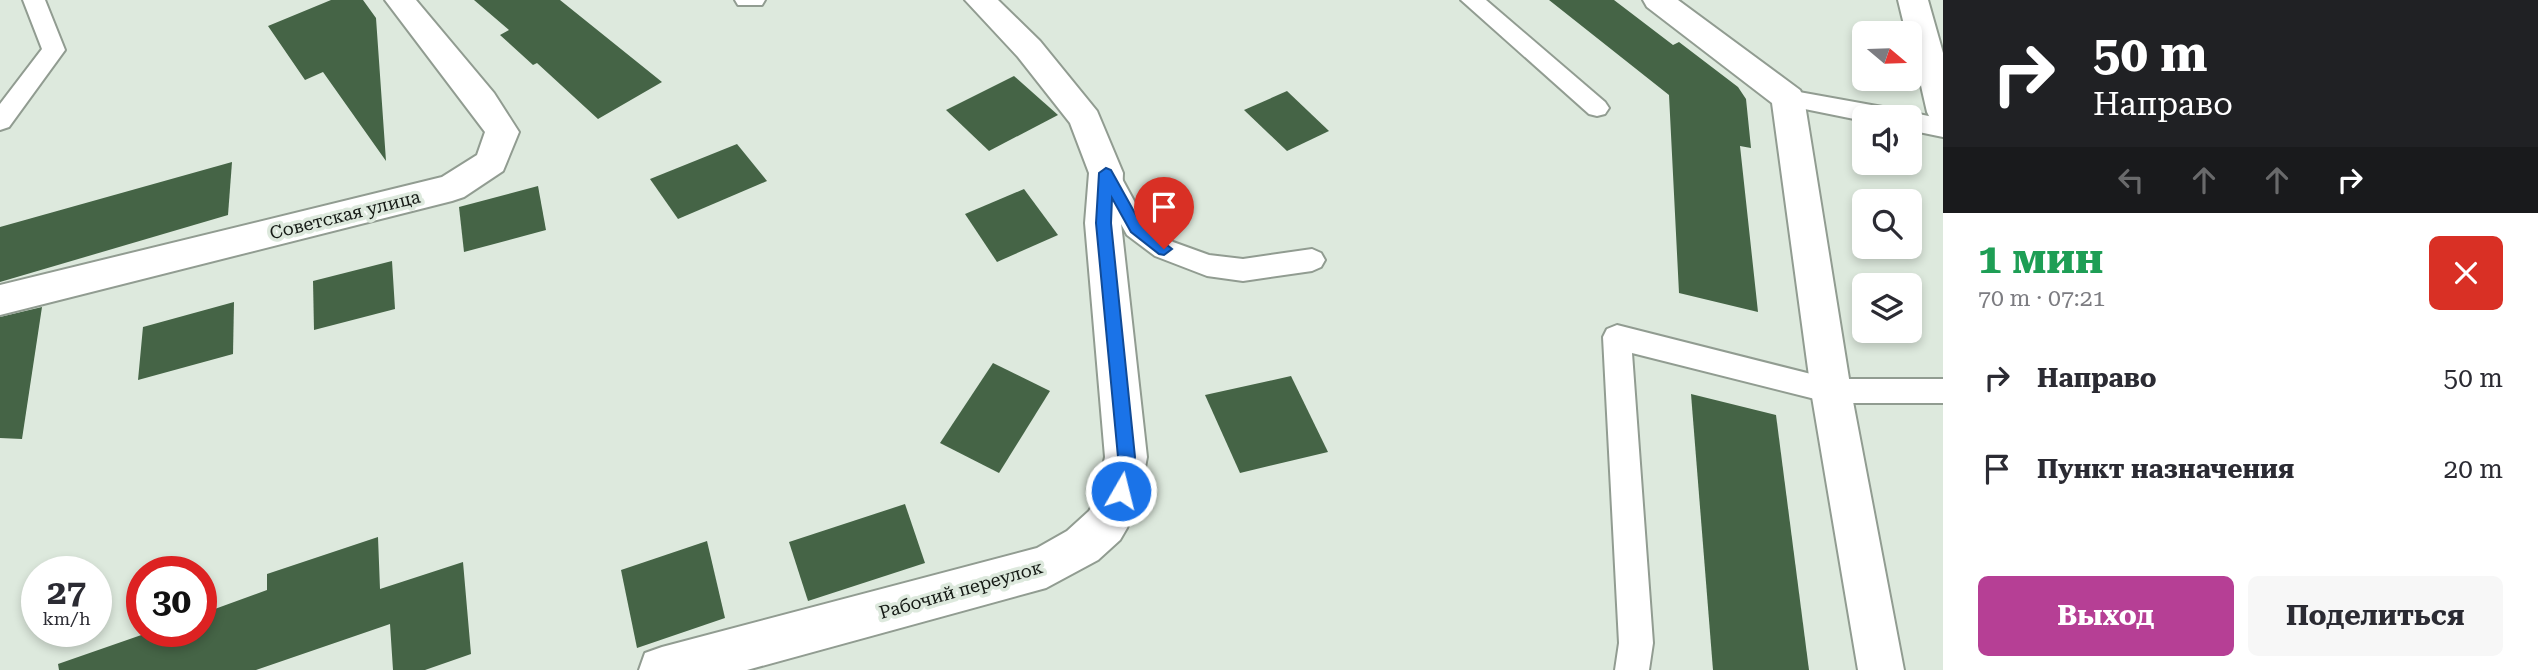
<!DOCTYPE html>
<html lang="ru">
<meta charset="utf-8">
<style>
:root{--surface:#fff;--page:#f7f7f7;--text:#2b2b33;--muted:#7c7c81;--accent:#b63f95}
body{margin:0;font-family:"Roboto Serif",serif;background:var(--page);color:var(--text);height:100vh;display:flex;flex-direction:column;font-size:26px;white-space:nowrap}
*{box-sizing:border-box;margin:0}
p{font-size:23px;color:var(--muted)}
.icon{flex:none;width:38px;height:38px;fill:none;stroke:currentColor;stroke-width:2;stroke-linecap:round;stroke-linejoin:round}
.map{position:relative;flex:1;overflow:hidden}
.sheet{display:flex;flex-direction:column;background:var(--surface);width:595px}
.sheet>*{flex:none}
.banner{background:#202124;color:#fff;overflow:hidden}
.needle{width:46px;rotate:109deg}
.fabs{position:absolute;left:1852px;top:21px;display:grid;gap:14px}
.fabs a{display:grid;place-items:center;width:70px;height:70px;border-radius:10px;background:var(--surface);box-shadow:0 4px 10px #0003;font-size:35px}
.speed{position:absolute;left:21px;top:556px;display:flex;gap:14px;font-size:35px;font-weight:700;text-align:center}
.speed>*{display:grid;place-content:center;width:91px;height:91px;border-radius:50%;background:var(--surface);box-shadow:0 4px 10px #0003;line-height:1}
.speed small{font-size:18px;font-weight:400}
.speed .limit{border:10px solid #d22;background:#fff;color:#111}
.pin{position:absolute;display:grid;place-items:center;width:60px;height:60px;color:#fff;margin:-72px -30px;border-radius:50% 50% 50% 0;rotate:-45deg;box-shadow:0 0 7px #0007}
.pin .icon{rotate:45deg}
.me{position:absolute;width:77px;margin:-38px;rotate:8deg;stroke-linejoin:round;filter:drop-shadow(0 0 5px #0008)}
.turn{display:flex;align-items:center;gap:24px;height:147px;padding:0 35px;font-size:32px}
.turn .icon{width:91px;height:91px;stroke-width:2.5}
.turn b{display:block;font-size:49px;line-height:60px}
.lanes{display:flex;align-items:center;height:66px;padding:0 35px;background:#0003;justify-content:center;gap:35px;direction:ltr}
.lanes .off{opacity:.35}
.round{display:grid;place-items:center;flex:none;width:74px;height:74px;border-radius:10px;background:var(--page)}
.overview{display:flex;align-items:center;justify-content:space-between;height:119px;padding:0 35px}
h1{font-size:42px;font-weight:700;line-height:52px;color:#1e9e55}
.action{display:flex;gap:14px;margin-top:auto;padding:14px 35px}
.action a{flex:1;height:80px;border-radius:10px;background:var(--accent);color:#fff;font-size:28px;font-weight:700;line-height:80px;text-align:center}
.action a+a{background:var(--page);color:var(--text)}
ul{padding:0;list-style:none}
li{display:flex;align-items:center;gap:21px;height:91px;padding:0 35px}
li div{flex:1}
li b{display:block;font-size:26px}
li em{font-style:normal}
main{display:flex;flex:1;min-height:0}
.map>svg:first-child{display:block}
</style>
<main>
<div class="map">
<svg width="1943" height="670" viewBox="0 0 1943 670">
<rect width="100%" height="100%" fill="#dde9dd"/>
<g fill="#456446">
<path d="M 331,0 L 363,0 L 376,18 L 386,161 L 323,72 L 305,80 L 268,26 Z"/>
<path d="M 474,0 L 560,0 L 662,82 L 598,119 L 537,63 L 533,65 L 500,35 L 509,30 Z"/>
<path d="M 1549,0 L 1614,0 L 1673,45 L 1679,42 L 1738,87 L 1746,99 L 1751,148 L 1740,146 L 1758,312 L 1679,293 L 1669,95 Z"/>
<path d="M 1014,76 L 1058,115 L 989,151 L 946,110 Z"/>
<path d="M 1287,91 L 1329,131 L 1287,151 L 1244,110 Z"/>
<path d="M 737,144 L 767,181 L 678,219 L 650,179 Z"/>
<path d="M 232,162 L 228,215 L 0,282 L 0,227 Z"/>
<path d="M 538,186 L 546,230 L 464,252 L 459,207 Z"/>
<path d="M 1024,189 L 1058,235 L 997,262 L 965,214 Z"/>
<path d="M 392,261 L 395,309 L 314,330 L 313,281 Z"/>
<path d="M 234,302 L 233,354 L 138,380 L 143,327 Z"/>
<path d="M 42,307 L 22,439 L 0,438 L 0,317 Z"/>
<path d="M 993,363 L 1050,391 L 999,473 L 940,443 Z"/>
<path d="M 1291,376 L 1328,452 L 1240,473 L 1205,395 Z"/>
<path d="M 1691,394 L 1776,415 L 1809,670 L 1713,670 Z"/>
<path d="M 905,504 L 925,563 L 808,601 L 789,542 Z"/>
<path d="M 378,537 L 380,589 L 463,562 L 471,654 L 425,670 L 393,670 L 390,624 L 256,670 L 59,670 L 58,664 L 150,632 L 201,632 L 201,614 L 267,590 L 267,574 Z"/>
<path d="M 707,541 L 725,618 L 637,648 L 621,570 Z"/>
</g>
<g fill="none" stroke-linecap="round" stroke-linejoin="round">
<g stroke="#919c91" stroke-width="4">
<g id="lane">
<path d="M 23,0 L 45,0 L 65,50 L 9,127 L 0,130 L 0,104 L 42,49 Z"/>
<path d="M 735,0 L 765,0 L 762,5 L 738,5 Z"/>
<path d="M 1461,0 L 1486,0 L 1605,102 L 1609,108 L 1605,114 L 1597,116 L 1589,114 Z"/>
<path d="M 1788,90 L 1888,108 L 1897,111 L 1900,116 L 1909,112 L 1943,119 L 1943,137 L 1909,130 L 1909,117 L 1864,117 L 1864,121 L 1780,104 L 1776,98 L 1780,92 Z"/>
<path d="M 1106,164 L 1115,166 L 1145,221 L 1173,242 L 1209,255 L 1243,259 L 1312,249 L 1321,253 L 1325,260 L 1321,267 L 1312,271 L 1243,281 L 1207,276 L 1155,256 L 1127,235 L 1093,173 L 1097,166 Z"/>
<path d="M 1617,325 L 1831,379 L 1943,379 L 1943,403 L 1831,403 L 1632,353 L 1653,643 L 1649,670 L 1615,670 L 1619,643 L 1603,337 L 1607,329 Z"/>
</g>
</g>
<g stroke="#919c91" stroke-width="4">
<g id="street">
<path d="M 385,0 L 416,0 L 494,93 L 519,132 L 503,171 L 464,197 L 452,201 L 0,315 L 0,285 L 442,177 L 477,155 L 485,132 Z"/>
<path d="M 965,0 L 998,0 L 1040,41 L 1097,111 L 1123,173 L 1121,223 L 1147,457 L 1139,499 L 1127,528 L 1120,540 L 1098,560 L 1046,588 L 747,670 L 639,670 L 645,653 L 662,647 L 1037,548 L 1067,531 L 1089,511 L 1096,499 L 1105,457 L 1085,223 L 1089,173 L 1070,123 L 1018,57 Z"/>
<path d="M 1643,0 L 1678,0 L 1800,90 L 1804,98 L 1851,391 L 1904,670 L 1858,670 L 1811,391 L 1772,103 L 1647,7 Z"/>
</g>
</g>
<g stroke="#919c91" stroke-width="4">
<path id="secondary" d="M 1898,0 L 1928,0 L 1943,53 L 1943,124 L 1931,120 L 1927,112 L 1909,33 L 1906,33 Z"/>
</g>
<use href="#lane" fill="#fff" fill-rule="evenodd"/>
<use href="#street" fill="#fff" fill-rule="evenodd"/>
<use href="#secondary" fill="#fff" fill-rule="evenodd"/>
</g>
<path fill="#1a73e8" stroke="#114b97" stroke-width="2" d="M 1106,168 L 1111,170 L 1141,224 L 1172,249 L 1164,255 L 1159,254 L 1131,232 L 1112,198 L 1111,223 L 1135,457 L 1130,491 L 1121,499 L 1112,491 L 1118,457 L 1096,223 L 1099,173 Z"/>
<g text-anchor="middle" stroke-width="7" stroke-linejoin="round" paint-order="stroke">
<g font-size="18" fill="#141914" stroke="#dde9dd">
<text transform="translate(345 215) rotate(-14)" y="6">Советская улица</text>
<text transform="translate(961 590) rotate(-16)" y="6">Рабочий переулок</text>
</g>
</g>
</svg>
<div class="fabs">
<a><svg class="needle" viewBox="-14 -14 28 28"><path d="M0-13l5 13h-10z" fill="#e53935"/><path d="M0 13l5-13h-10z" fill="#7c7c81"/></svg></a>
<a><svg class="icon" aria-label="sound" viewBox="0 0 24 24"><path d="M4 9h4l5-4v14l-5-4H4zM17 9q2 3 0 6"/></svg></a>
<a><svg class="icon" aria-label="search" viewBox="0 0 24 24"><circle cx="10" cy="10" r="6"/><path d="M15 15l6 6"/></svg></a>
<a><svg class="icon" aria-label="layers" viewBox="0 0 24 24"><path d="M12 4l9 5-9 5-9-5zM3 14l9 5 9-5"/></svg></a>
</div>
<div class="speed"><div>27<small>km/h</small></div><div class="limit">30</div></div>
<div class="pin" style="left:1164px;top:249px;background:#d93025"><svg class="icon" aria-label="arrive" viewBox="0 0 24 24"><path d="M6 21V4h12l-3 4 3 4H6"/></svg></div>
<svg class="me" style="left:1121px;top:491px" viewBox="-20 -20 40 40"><circle r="17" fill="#1a73e8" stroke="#fff" stroke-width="3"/><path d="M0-11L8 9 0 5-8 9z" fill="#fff"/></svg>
</div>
<section class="sheet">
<div class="banner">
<div class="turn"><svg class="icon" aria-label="right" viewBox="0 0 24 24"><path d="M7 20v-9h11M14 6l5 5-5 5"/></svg><div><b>50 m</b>Направо</div></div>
<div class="lanes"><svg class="icon off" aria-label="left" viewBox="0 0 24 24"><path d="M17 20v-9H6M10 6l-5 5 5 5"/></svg><svg class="icon off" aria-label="ahead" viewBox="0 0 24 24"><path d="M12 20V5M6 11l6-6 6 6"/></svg><svg class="icon off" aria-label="ahead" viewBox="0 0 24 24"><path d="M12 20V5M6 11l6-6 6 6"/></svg><svg class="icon" aria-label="right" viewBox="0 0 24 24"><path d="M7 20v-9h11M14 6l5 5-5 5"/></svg></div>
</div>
<div class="overview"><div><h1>1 мин</h1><p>70 m · 07:21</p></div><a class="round" style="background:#d93025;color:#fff"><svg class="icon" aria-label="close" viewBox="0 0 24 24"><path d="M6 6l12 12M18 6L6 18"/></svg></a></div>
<ul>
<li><svg class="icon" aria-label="right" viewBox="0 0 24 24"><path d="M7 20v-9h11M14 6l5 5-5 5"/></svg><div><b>Направо</b></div><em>50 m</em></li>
<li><svg class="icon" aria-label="arrive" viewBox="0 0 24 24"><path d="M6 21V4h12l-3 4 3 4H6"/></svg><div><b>Пункт назначения</b></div><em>20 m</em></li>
</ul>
<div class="action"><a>Выход</a><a>Поделиться</a></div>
</section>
</main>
